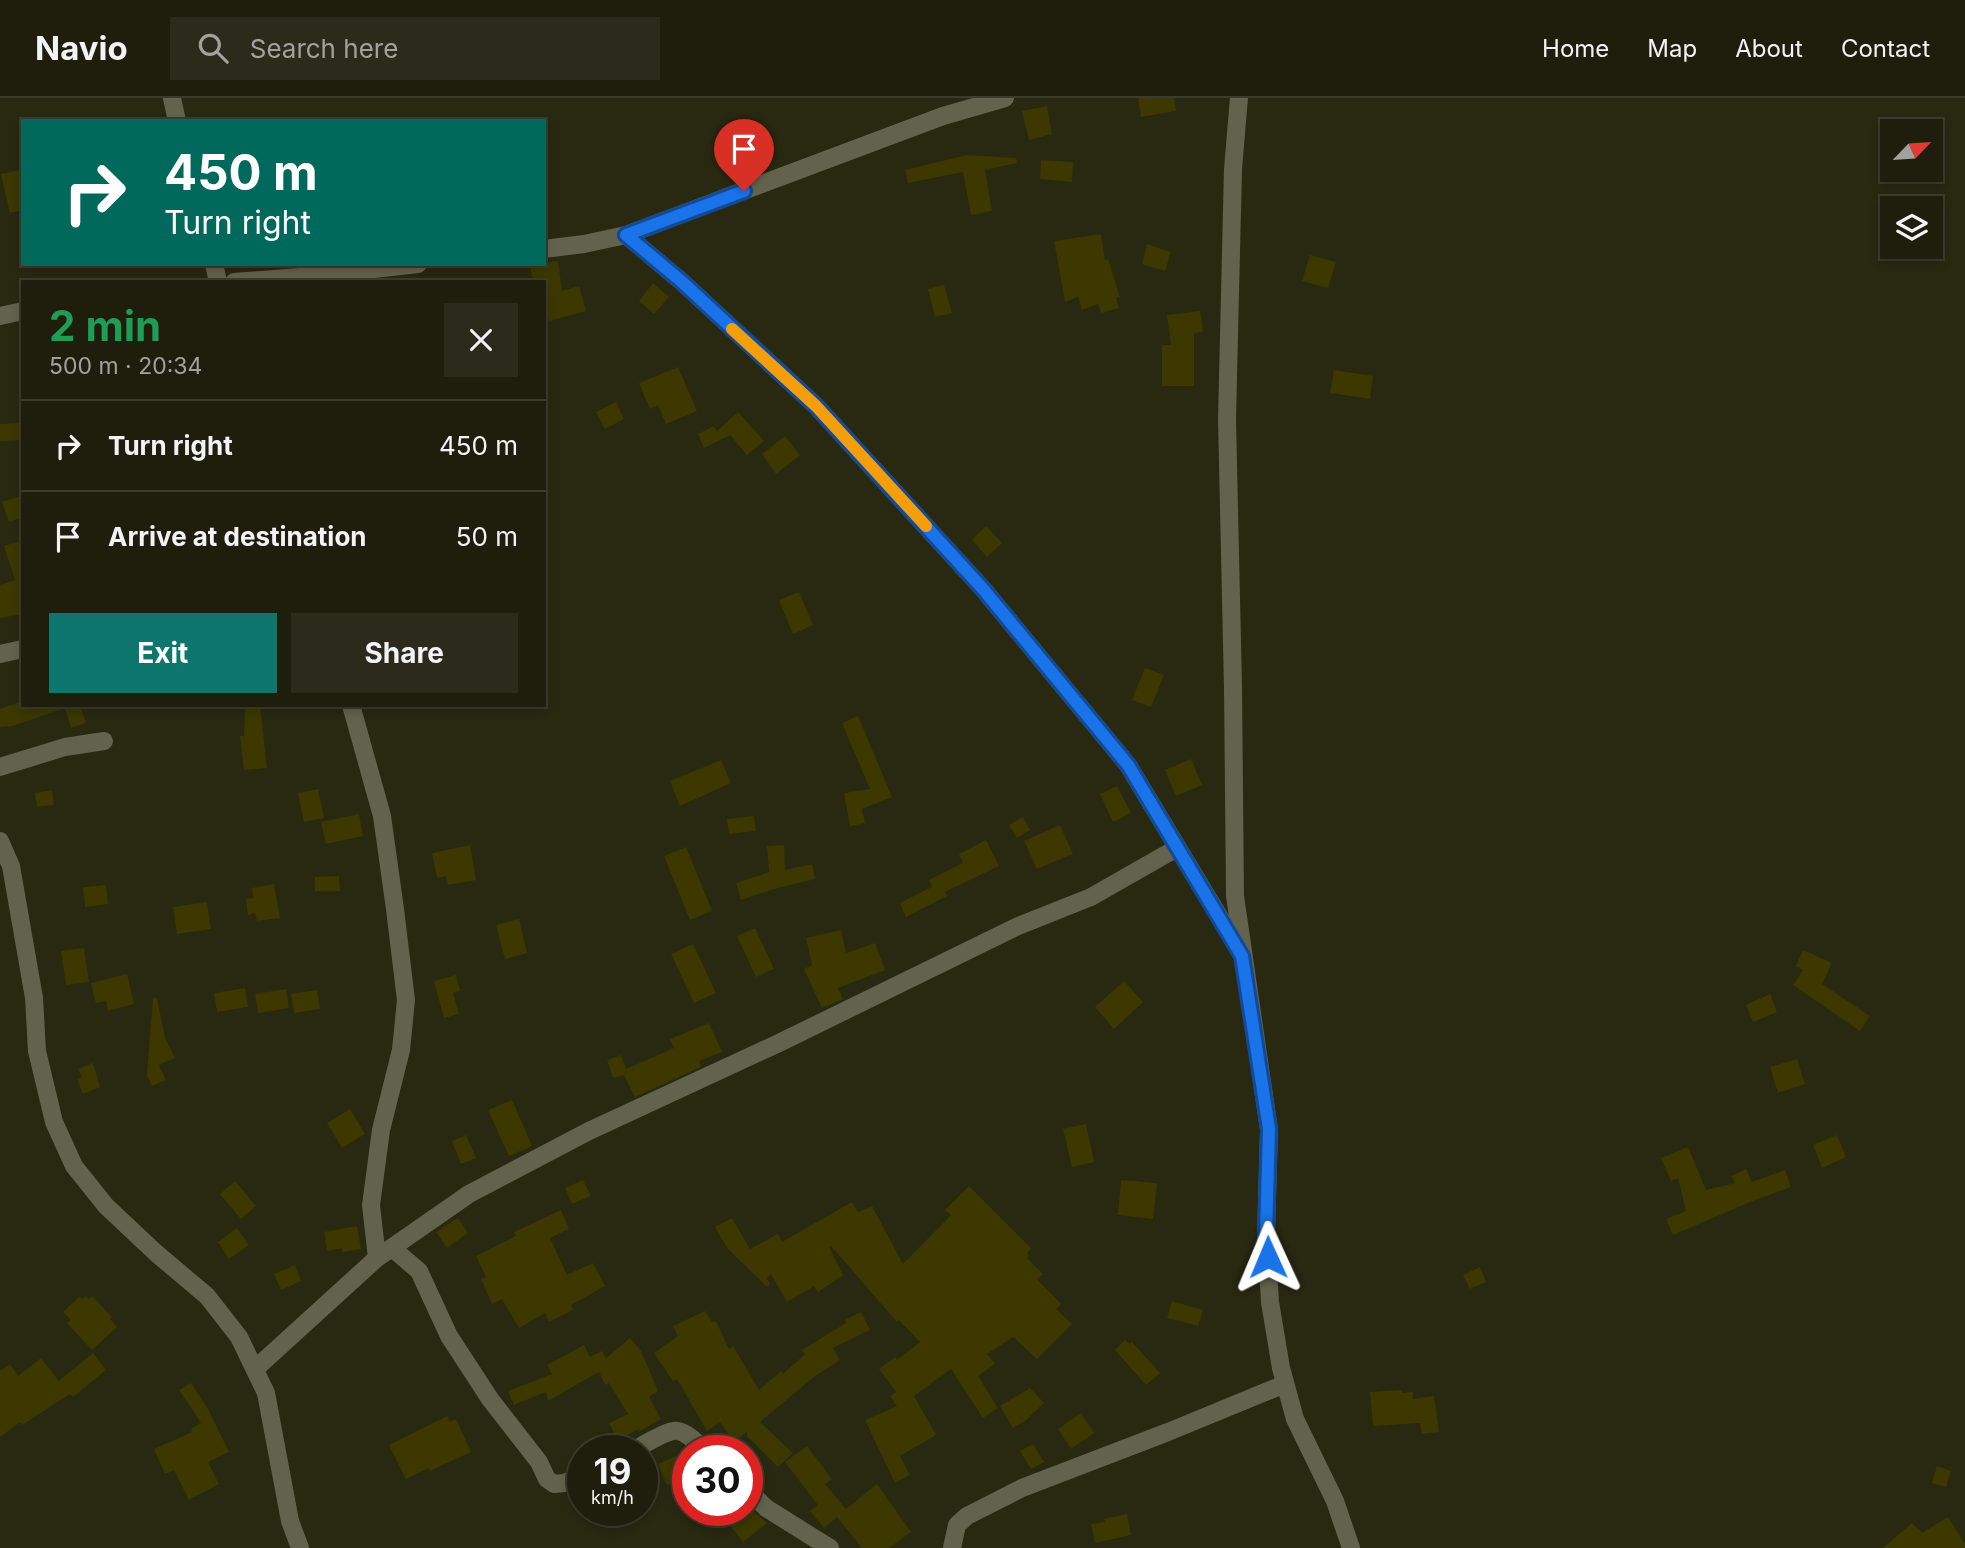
<!DOCTYPE html>
<meta charset="utf-8">
<style>
:root{--surface:#1f1e0d;--page:#2c2b1b;--text:#f1f3f6;--muted:#a1a29d;--line:#3c3c2e;--accent:#0f766e}
body{margin:0;font-family:Inter,sans-serif;background:var(--page);color:var(--text);height:100vh;display:flex;flex-direction:column;font-size:26px;white-space:nowrap}
*{box-sizing:border-box;margin:0}
p{font-size:23px;color:var(--muted)}
.icon{flex:none;width:38px;height:38px;fill:none;stroke:currentColor;stroke-width:2;stroke-linecap:round;stroke-linejoin:round}
.map{position:relative;flex:1;overflow:hidden}
.details{position:absolute;left:21px;top:182px;width:525px;height:427px;display:flex;flex-direction:column;background:var(--surface);border-radius:0px;box-shadow:0 4px 10px #0003,0 0 0 2px var(--line)}
.details>*{flex:none}
.banner{position:absolute;left:21px;top:21px;width:525px;height:147px;border-radius:0px;box-shadow:0 4px 10px #0003,0 0 0 2px var(--line);background:#00695c;color:#fff;overflow:hidden}
.needle{width:46px;rotate:65deg}
.controls{position:absolute;left:1880px;top:21px;display:grid;gap:14px}
.controls a{display:grid;place-items:center;width:63px;height:63px;border-radius:0px;background:var(--surface);box-shadow:0 4px 10px #0003,0 0 0 2px var(--line);font-size:35px}
.speed{position:absolute;left:567px;top:1337px;display:flex;gap:14px;font-size:35px;font-weight:700;text-align:center}
.speed>*{display:grid;place-content:center;width:91px;height:91px;border-radius:50%;background:var(--surface);box-shadow:0 4px 10px #0003,0 0 0 2px var(--line);line-height:1}
.speed small{font-size:18px;font-weight:400}
.speed .limit{border:10px solid #d22;background:#fff;color:#111}
.pin{position:absolute;display:grid;place-items:center;width:60px;height:60px;color:#fff;margin:-72px -30px;border-radius:50% 50% 50% 0;rotate:-45deg;box-shadow:0 0 7px #0007}
.pin .icon{rotate:45deg}
.me{position:absolute;width:77px;margin:-38px;rotate:359deg;stroke-linejoin:round;filter:drop-shadow(0 0 5px #0008)}
.turn{display:flex;align-items:center;gap:24px;height:147px;padding:0 28px;font-size:32px}
.turn .icon{width:91px;height:91px;stroke-width:2.5}
.turn b{display:block;font-size:49px;line-height:60px}
.round{display:grid;place-items:center;flex:none;width:74px;height:74px;border-radius:0px;background:var(--page)}
.overview{display:flex;align-items:center;justify-content:space-between;height:119px;padding:0 28px}
h1{font-size:42px;font-weight:700;line-height:52px;color:#1e9e55}
.primary-button{display:flex;gap:14px;margin-top:auto;padding:14px 28px}
.primary-button a{flex:1;height:80px;border-radius:0px;background:var(--accent);color:#fff;font-size:28px;font-weight:700;line-height:80px;text-align:center}
.primary-button a+a{background:var(--page);color:var(--text)}
ul{padding:0;list-style:none}
li{display:flex;align-items:center;gap:21px;height:91px;padding:0 28px;border-top:2px solid var(--line)}
li div{flex:1}
li b{display:block;font-size:26px}
li em{font-style:normal}
header{display:flex;align-items:center;gap:42px;box-sizing:border-box;height:98px;padding:0 35px;background:var(--surface);border-bottom:2px solid var(--line)}
header strong{font-size:33px}
nav{display:flex;gap:38px;margin-inline-start:auto;font-size:24px}
.search{width:490px;height:63px;background:var(--page);display:flex;align-items:center;gap:18px;box-sizing:border-box;padding:0 24px;border-radius:0px;color:var(--muted);font-size:26px}
.map>svg:first-child{display:block}
</style>
<header>
<strong>Navio</strong>
<div class="search"><svg class="icon" aria-label="search" viewBox="0 0 24 24"><circle cx="10" cy="10" r="6"/><path d="M15 15l6 6"/></svg>Search here</div>
<nav><a>Home</a><a>Map</a><a>About</a><a>Contact</a></nav>
</header>
<div class="map">
<svg width="1965" height="1450" viewBox="0 0 1965 1450">
<rect width="100%" height="100%" fill="#292811"/>
<g fill="#3c3800">
<path d="M 1138,0 L 1174,0 L 1176,13 L 1141,19 Z"/>
<path d="M 1047,8 L 1052,36 L 1029,42 L 1022,13 Z"/>
<path d="M 967,57 L 1016,60 L 1017,65 L 985,72 L 992,113 L 971,117 L 963,74 L 908,85 L 905,72 Z"/>
<path d="M 1041,62 L 1073,64 L 1072,84 L 1040,81 Z"/>
<path d="M 20,72 L 23,83 L 23,112 L 10,115 L 1,76 Z"/>
<path d="M 1101,136 L 1105,162 L 1108,161 L 1120,199 L 1116,200 L 1119,210 L 1101,215 L 1098,206 L 1082,212 L 1078,199 L 1065,204 L 1054,143 Z"/>
<path d="M 1147,146 L 1171,154 L 1165,173 L 1142,166 Z"/>
<path d="M 1310,157 L 1336,164 L 1328,190 L 1302,183 Z"/>
<path d="M 558,163 L 562,193 L 579,188 L 586,213 L 549,223 L 544,206 L 544,182 L 533,183 L 530,167 Z"/>
<path d="M 653,185 L 669,199 L 654,216 L 639,203 Z"/>
<path d="M 944,187 L 952,215 L 935,219 L 928,191 Z"/>
<path d="M 1200,213 L 1203,234 L 1194,235 L 1194,288 L 1162,288 L 1162,247 L 1171,247 L 1167,217 Z"/>
<path d="M 678,269 L 697,313 L 666,326 L 658,307 L 650,311 L 639,285 Z"/>
<path d="M 1334,272 L 1373,278 L 1370,301 L 1330,295 Z"/>
<path d="M 616,304 L 624,321 L 605,331 L 596,314 Z"/>
<path d="M 738,314 L 764,343 L 747,357 L 730,337 L 704,350 L 698,336 L 714,328 L 717,333 Z"/>
<path d="M 23,325 L 23,342 L 0,343 L 0,326 Z"/>
<path d="M 785,338 L 800,357 L 776,376 L 762,356 Z"/>
<path d="M 23,397 L 23,419 L 9,424 L 2,404 Z"/>
<path d="M 986,428 L 1002,445 L 987,459 L 972,442 Z"/>
<path d="M 23,442 L 23,516 L 0,520 L 0,487 L 15,482 L 4,448 Z"/>
<path d="M 799,494 L 813,527 L 793,536 L 779,502 Z"/>
<path d="M 1145,570 L 1164,577 L 1151,609 L 1132,602 Z"/>
<path d="M 23,603 L 23,607 L 80,607 L 86,625 L 71,630 L 65,610 L 13,628 L 0,629 L 0,611 Z"/>
<path d="M 245,607 L 260,607 L 267,670 L 244,672 L 240,638 L 244,638 Z"/>
<path d="M 858,618 L 892,699 L 862,711 L 865,725 L 850,728 L 844,695 L 870,691 L 842,625 Z"/>
<path d="M 1191,661 L 1202,687 L 1176,698 L 1165,672 Z"/>
<path d="M 721,662 L 731,685 L 680,708 L 670,683 Z"/>
<path d="M 1117,688 L 1131,715 L 1113,724 L 1100,696 Z"/>
<path d="M 318,691 L 324,720 L 304,724 L 298,695 Z"/>
<path d="M 52,692 L 54,707 L 37,709 L 35,695 Z"/>
<path d="M 359,716 L 363,738 L 326,746 L 321,724 Z"/>
<path d="M 754,718 L 756,733 L 729,736 L 727,721 Z"/>
<path d="M 1023,719 L 1030,732 L 1017,740 L 1009,727 Z"/>
<path d="M 1060,727 L 1073,756 L 1037,771 L 1024,743 Z"/>
<path d="M 986,742 L 999,768 L 945,794 L 947,798 L 906,819 L 900,805 L 932,789 L 929,782 L 963,765 L 959,756 Z"/>
<path d="M 470,747 L 476,782 L 448,787 L 446,778 L 437,780 L 432,755 Z"/>
<path d="M 784,747 L 785,772 L 812,766 L 815,781 L 774,791 L 741,802 L 736,785 L 769,774 L 767,748 Z"/>
<path d="M 686,749 L 712,813 L 690,822 L 664,758 Z"/>
<path d="M 339,778 L 340,793 L 315,793 L 315,779 Z"/>
<path d="M 274,786 L 280,820 L 257,823 L 255,815 L 248,817 L 246,801 L 253,800 L 252,790 Z"/>
<path d="M 106,787 L 108,806 L 85,809 L 83,789 Z"/>
<path d="M 207,804 L 211,831 L 177,836 L 173,809 Z"/>
<path d="M 519,821 L 527,855 L 505,861 L 496,827 Z"/>
<path d="M 755,830 L 774,871 L 756,879 L 737,838 Z"/>
<path d="M 841,832 L 846,855 L 875,845 L 885,872 L 838,890 L 843,901 L 822,910 L 804,871 L 812,867 L 806,840 Z"/>
<path d="M 693,846 L 716,895 L 694,905 L 671,856 Z"/>
<path d="M 84,850 L 89,884 L 66,887 L 61,853 Z"/>
<path d="M 1803,852 L 1832,865 L 1822,886 L 1870,918 L 1860,933 L 1793,887 L 1803,872 L 1796,868 Z"/>
<path d="M 127,876 L 134,906 L 108,913 L 106,903 L 96,905 L 91,885 Z"/>
<path d="M 456,877 L 460,893 L 453,895 L 459,916 L 444,920 L 434,883 Z"/>
<path d="M 1124,883 L 1143,904 L 1114,931 L 1095,909 Z"/>
<path d="M 245,890 L 248,909 L 217,914 L 214,895 Z"/>
<path d="M 286,891 L 289,910 L 258,915 L 255,896 Z"/>
<path d="M 317,892 L 320,911 L 294,915 L 291,896 Z"/>
<path d="M 1770,896 L 1777,914 L 1753,924 L 1746,907 Z"/>
<path d="M 153,900 L 157,900 L 165,940 L 175,960 L 159,967 L 166,982 L 152,988 L 147,977 Z"/>
<path d="M 709,925 L 722,954 L 699,963 L 701,969 L 635,999 L 624,977 L 613,980 L 607,962 L 621,957 L 626,971 L 674,950 L 670,941 Z"/>
<path d="M 1797,961 L 1805,986 L 1778,995 L 1770,969 Z"/>
<path d="M 93,965 L 100,989 L 83,996 L 77,981 L 82,979 L 78,971 Z"/>
<path d="M 512,1002 L 532,1048 L 509,1058 L 488,1012 Z"/>
<path d="M 350,1011 L 365,1036 L 342,1050 L 327,1025 Z"/>
<path d="M 1086,1026 L 1094,1064 L 1072,1069 L 1063,1031 Z"/>
<path d="M 466,1037 L 476,1060 L 461,1066 L 452,1043 Z"/>
<path d="M 1837,1037 L 1846,1059 L 1822,1070 L 1813,1047 Z"/>
<path d="M 1688,1049 L 1706,1092 L 1735,1085 L 1731,1078 L 1746,1071 L 1752,1084 L 1785,1072 L 1791,1089 L 1755,1102 L 1673,1137 L 1666,1121 L 1686,1113 L 1678,1080 L 1671,1083 L 1661,1060 Z"/>
<path d="M 583,1082 L 591,1098 L 572,1106 L 565,1090 Z"/>
<path d="M 1121,1082 L 1157,1085 L 1153,1121 L 1118,1117 Z"/>
<path d="M 235,1083 L 256,1108 L 241,1121 L 220,1096 Z"/>
<path d="M 969,1088 L 1031,1150 L 1027,1155 L 1029,1158 L 1027,1160 L 1043,1176 L 1037,1181 L 1061,1206 L 1056,1211 L 1072,1226 L 1037,1261 L 1013,1239 L 987,1256 L 995,1266 L 978,1278 L 998,1310 L 983,1320 L 951,1271 L 914,1298 L 936,1337 L 900,1358 L 910,1377 L 895,1385 L 865,1322 L 897,1308 L 890,1298 L 896,1294 L 879,1271 L 895,1259 L 897,1262 L 920,1244 L 899,1222 L 897,1224 L 831,1148 L 829,1149 L 843,1177 L 818,1194 L 814,1188 L 787,1204 L 771,1176 L 767,1181 L 770,1186 L 767,1189 L 728,1151 L 715,1129 L 732,1120 L 750,1151 L 778,1136 L 782,1144 L 852,1104 L 858,1114 L 872,1108 L 903,1166 L 951,1117 L 945,1112 Z"/>
<path d="M 561,1112 L 569,1131 L 550,1140 L 567,1177 L 593,1165 L 605,1188 L 571,1207 L 573,1212 L 549,1224 L 545,1215 L 519,1230 L 502,1201 L 492,1206 L 481,1181 L 486,1179 L 476,1158 L 516,1138 L 514,1134 Z"/>
<path d="M 458,1120 L 468,1135 L 447,1150 L 436,1134 Z"/>
<path d="M 357,1128 L 361,1151 L 342,1154 L 342,1150 L 327,1153 L 324,1134 Z"/>
<path d="M 237,1130 L 249,1147 L 229,1161 L 218,1144 Z"/>
<path d="M 295,1167 L 301,1183 L 281,1192 L 274,1176 Z"/>
<path d="M 1480,1169 L 1486,1184 L 1470,1191 L 1463,1177 Z"/>
<path d="M 80,1198 L 82,1201 L 86,1198 L 89,1201 L 92,1198 L 112,1219 L 110,1221 L 117,1229 L 92,1252 L 67,1225 L 71,1222 L 63,1214 Z"/>
<path d="M 1172,1203 L 1203,1212 L 1198,1228 L 1167,1220 Z"/>
<path d="M 705,1213 L 712,1224 L 716,1223 L 729,1251 L 733,1248 L 759,1292 L 781,1273 L 783,1276 L 805,1256 L 802,1252 L 846,1225 L 845,1222 L 861,1214 L 870,1232 L 833,1250 L 840,1262 L 815,1278 L 760,1324 L 793,1355 L 778,1369 L 747,1338 L 747,1334 L 734,1344 L 720,1324 L 707,1333 L 677,1281 L 673,1283 L 654,1255 L 678,1238 L 673,1228 Z"/>
<path d="M 630,1240 L 641,1253 L 658,1293 L 649,1299 L 661,1321 L 640,1333 L 639,1331 L 618,1342 L 609,1325 L 628,1316 L 609,1285 L 605,1287 L 599,1274 L 548,1303 L 546,1294 L 514,1307 L 508,1293 L 552,1276 L 547,1267 L 584,1247 L 590,1259 L 602,1253 L 606,1260 Z"/>
<path d="M 1125,1242 L 1130,1246 L 1132,1244 L 1160,1275 L 1146,1287 L 1115,1252 Z"/>
<path d="M 93,1255 L 106,1272 L 73,1299 L 70,1296 L 22,1327 L 20,1324 L 0,1339 L 0,1273 L 10,1266 L 18,1278 L 41,1260 L 59,1283 Z"/>
<path d="M 191,1285 L 208,1311 L 229,1354 L 208,1364 L 219,1386 L 189,1402 L 174,1372 L 165,1376 L 154,1351 L 192,1334 L 191,1331 L 201,1325 L 179,1292 Z"/>
<path d="M 1030,1290 L 1044,1305 L 1025,1323 L 1013,1330 L 1000,1308 Z"/>
<path d="M 1402,1292 L 1402,1295 L 1413,1294 L 1413,1301 L 1434,1298 L 1439,1334 L 1422,1336 L 1420,1325 L 1373,1328 L 1370,1294 Z"/>
<path d="M 1081,1315 L 1094,1335 L 1071,1351 L 1058,1331 Z"/>
<path d="M 447,1318 L 450,1324 L 456,1321 L 471,1354 L 430,1373 L 429,1370 L 406,1381 L 389,1347 Z"/>
<path d="M 1033,1346 L 1044,1364 L 1031,1371 L 1020,1353 Z"/>
<path d="M 807,1348 L 832,1381 L 825,1386 L 846,1411 L 877,1386 L 911,1434 L 889,1450 L 862,1450 L 837,1419 L 824,1430 L 810,1413 L 818,1407 L 785,1364 Z"/>
<path d="M 688,1353 L 688,1378 L 667,1387 L 658,1366 Z"/>
<path d="M 1937,1368 L 1951,1373 L 1946,1389 L 1932,1385 Z"/>
<path d="M 718,1412 L 752,1412 L 767,1425 L 743,1444 Z"/>
<path d="M 1127,1416 L 1131,1437 L 1095,1445 L 1091,1426 L 1105,1424 L 1104,1421 Z"/>
<path d="M 1948,1419 L 1965,1446 L 1965,1450 L 1883,1450 L 1912,1425 L 1922,1435 Z"/>
</g>
<g fill="none" stroke-linecap="round" stroke-linejoin="round">
<g stroke="#63624d" stroke-width="18">
<path d="M 172,0 L 177,23"/>
<path d="M 1239,0 L 1233,71 L 1227,321 L 1233,589 L 1235,798 L 1269,1032 L 1266,1137 L 1270,1204 L 1281,1270 L 1295,1321 L 1335,1403 L 1351,1450"/>
<path d="M 626,137 L 681,183 L 816,308 L 983,491 L 1128,667 L 1238,850"/>
<path d="M 544,151 L 584,146 L 626,137 L 943,18 L 1005,0"/>
<path d="M 214,166 L 218,184"/>
<path d="M 234,184 L 313,178 L 418,166"/>
<path d="M 0,218 L 23,213"/>
<path d="M 0,556 L 23,551"/>
<path d="M 351,607 L 382,718 L 395,811 L 406,902 L 401,952 L 381,1032 L 371,1107 L 377,1160"/>
<path d="M 0,669 L 65,649 L 104,643"/>
<path d="M 0,743 L 11,768 L 34,900 L 37,953 L 54,1024 L 74,1068 L 106,1108 L 156,1155 L 207,1198 L 239,1239 L 266,1295 L 290,1423 L 300,1450"/>
<path d="M 392,1150 L 419,1173 L 449,1238 L 490,1301 L 539,1364 L 547,1381 L 554,1386 L 564,1385 L 583,1377"/>
<path d="M 255,1271 L 377,1160 L 469,1096 L 589,1033 L 779,945 L 1016,829 L 1091,799 L 1177,750"/>
<path d="M 632,1353 C 642,1348 668,1331 678,1333 C 688,1335 698,1346 706,1353"/>
<path d="M 747,1391 L 766,1410 L 830,1450"/>
<path d="M 952,1450 L 957,1427 L 967,1418 L 1022,1390 L 1168,1334 L 1285,1286"/>
</g>
</g>
<g fill="none" stroke-linecap="round" stroke-linejoin="round">
<g stroke="#114b97" stroke-width="18">
<path id="route" d="M 744,93 L 626,137 L 681,183 L 816,308 L 983,491 L 1128,667 L 1242,858 L 1269,1031 L 1266,1137 L 1268,1159"/>
</g>
<use href="#route" stroke="#1a73e8" stroke-width="12"/>
<path stroke="#f59e0b" stroke-width="12" d="M 732,231 L 816,308 L 926,428"/>
</g>
</svg>
<div class="controls">
<a><svg class="needle" viewBox="-14 -14 28 28"><path d="M0-13l5 13h-10z" fill="#e53935"/><path d="M0 13l5-13h-10z" fill="#a1a29d"/></svg></a>
<a><svg class="icon" aria-label="layers" viewBox="0 0 24 24"><path d="M12 4l9 5-9 5-9-5zM3 14l9 5 9-5"/></svg></a>
</div>
<div class="speed"><div>19<small>km/h</small></div><div class="limit">30</div></div>
<div class="pin" style="left:744px;top:93px;background:#d93025"><svg class="icon" aria-label="arrive" viewBox="0 0 24 24"><path d="M6 21V4h12l-3 4 3 4H6"/></svg></div>
<svg class="me" style="left:1268px;top:1159px" viewBox="-20 -20 40 40"><path d="M0-17L14 15 0 8-14 15z" fill="#1a73e8" stroke="#fff" stroke-width="4"/></svg>
<div class="banner">
<div class="turn"><svg class="icon" aria-label="right" viewBox="0 0 24 24"><path d="M7 20v-9h11M14 6l5 5-5 5"/></svg><div><b>450 m</b>Turn right</div></div>
</div>
<section class="details">
<div class="overview"><div><h1>2 min</h1><p>500 m · 20:34</p></div><a class="round"><svg class="icon" aria-label="close" viewBox="0 0 24 24"><path d="M6 6l12 12M18 6L6 18"/></svg></a></div>
<ul>
<li><svg class="icon" aria-label="right" viewBox="0 0 24 24"><path d="M7 20v-9h11M14 6l5 5-5 5"/></svg><div><b>Turn right</b></div><em>450 m</em></li>
<li><svg class="icon" aria-label="arrive" viewBox="0 0 24 24"><path d="M6 21V4h12l-3 4 3 4H6"/></svg><div><b>Arrive at destination</b></div><em>50 m</em></li>
</ul>
<div class="primary-button"><a>Exit</a><a>Share</a></div>
</section>
</div>
